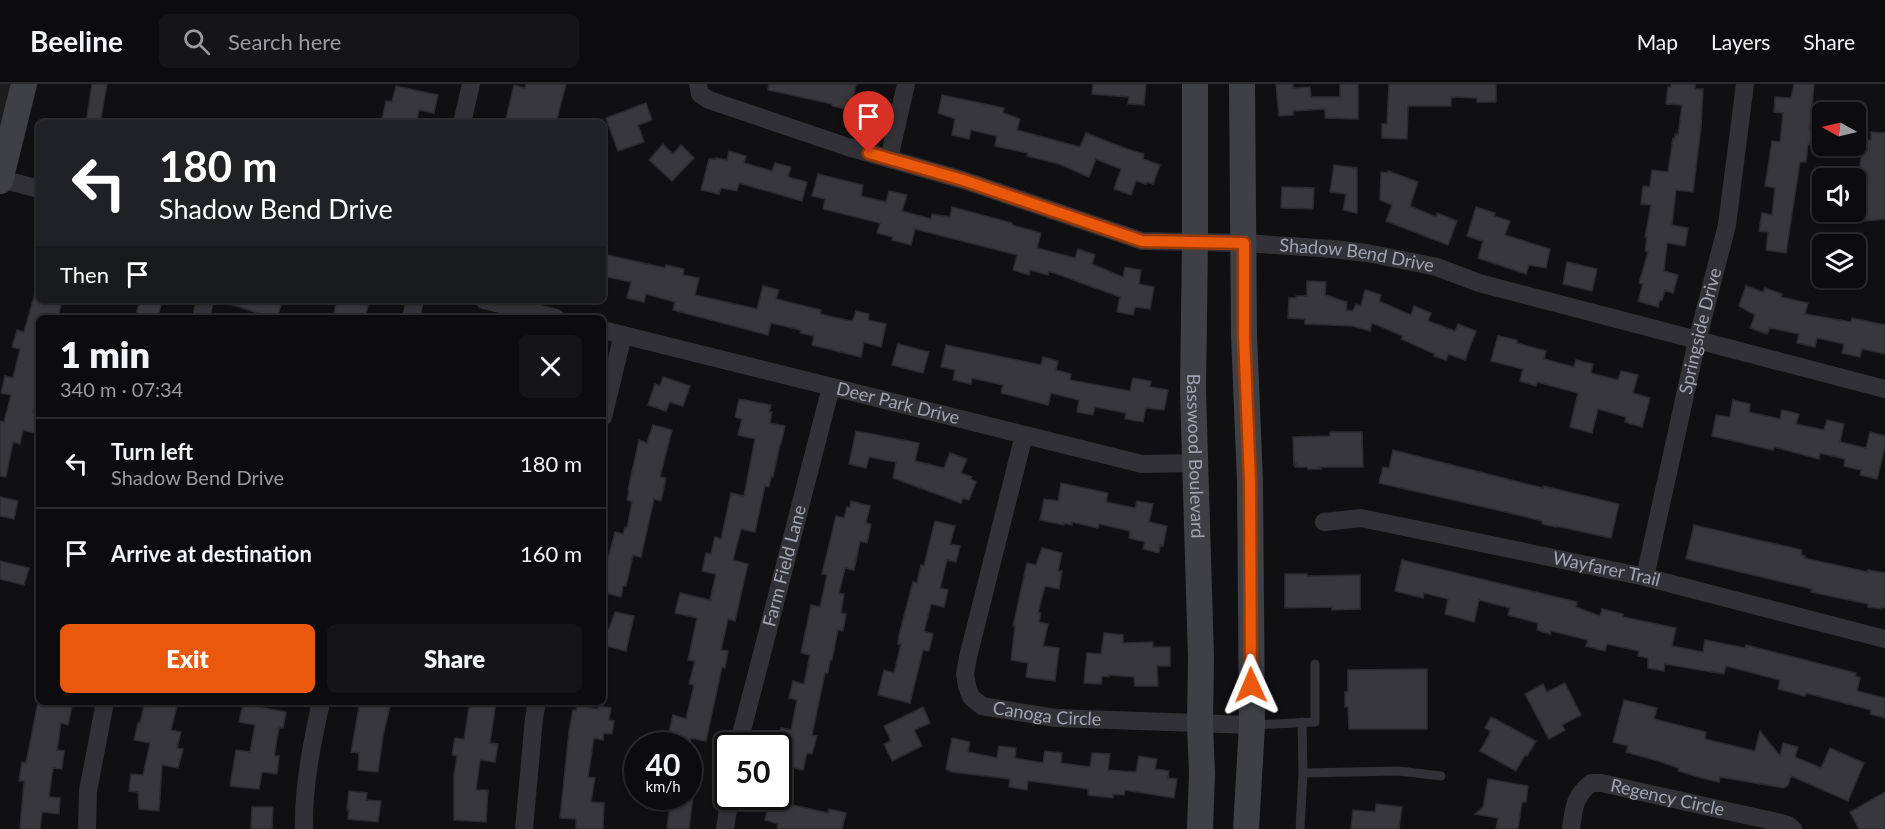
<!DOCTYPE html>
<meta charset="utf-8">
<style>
:root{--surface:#0c0c0e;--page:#151517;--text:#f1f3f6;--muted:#9a9b9e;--line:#2c2c2e;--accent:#ea580c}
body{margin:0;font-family:Lato,sans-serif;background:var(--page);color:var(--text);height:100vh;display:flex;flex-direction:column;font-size:22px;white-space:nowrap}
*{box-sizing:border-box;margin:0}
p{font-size:20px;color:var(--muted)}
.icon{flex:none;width:33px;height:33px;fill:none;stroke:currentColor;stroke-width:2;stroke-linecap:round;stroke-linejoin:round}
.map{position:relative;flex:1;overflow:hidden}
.panel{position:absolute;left:36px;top:231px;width:570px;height:390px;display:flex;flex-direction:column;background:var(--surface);border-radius:9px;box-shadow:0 2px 4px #0004,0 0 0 2px var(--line)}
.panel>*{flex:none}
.banner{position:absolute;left:36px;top:36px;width:570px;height:183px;border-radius:9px;box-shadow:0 2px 4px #0004,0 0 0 2px var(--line);background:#202124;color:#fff;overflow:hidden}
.needle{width:39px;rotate:278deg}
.controls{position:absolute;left:1812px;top:18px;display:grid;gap:12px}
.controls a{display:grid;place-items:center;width:54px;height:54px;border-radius:9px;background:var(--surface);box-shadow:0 2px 4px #0004,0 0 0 2px var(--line);font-size:30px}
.speed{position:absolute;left:624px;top:648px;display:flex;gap:12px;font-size:30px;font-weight:700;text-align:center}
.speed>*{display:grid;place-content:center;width:78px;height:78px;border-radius:50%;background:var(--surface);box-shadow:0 2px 4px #0004,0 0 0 2px var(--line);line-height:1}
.speed small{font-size:15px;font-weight:400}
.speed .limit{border:3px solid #111;border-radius:9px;background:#fff;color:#111}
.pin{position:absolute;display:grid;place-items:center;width:51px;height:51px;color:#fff;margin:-62px -26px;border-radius:50% 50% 50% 0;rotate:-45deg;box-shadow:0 0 6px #0007}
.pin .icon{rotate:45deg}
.me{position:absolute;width:66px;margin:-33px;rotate:359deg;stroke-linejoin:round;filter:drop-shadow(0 0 4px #0008)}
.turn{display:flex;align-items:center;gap:21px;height:126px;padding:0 24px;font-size:27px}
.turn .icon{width:78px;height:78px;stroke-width:2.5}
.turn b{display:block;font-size:42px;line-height:51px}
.then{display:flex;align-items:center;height:57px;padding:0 24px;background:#0003;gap:12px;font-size:22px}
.round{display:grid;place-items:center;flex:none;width:63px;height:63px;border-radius:9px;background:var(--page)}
.overview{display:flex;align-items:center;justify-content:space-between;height:102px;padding:0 24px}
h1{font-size:36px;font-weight:800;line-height:45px}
.action{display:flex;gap:12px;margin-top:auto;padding:12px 24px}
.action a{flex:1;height:69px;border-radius:9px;background:var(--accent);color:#fff;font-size:24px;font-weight:800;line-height:69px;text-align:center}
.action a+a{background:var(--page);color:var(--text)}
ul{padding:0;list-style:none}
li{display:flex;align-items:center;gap:18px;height:90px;padding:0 24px;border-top:2px solid var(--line)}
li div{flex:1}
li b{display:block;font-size:22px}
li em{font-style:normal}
header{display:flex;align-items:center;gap:36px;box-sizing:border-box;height:84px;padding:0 30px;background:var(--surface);border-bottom:2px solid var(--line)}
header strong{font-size:28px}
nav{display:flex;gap:33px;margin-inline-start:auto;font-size:21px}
.search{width:420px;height:54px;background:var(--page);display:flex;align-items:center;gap:15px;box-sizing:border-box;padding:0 21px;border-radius:9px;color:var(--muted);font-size:22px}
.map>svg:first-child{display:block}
</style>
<header>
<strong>Beeline</strong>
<div class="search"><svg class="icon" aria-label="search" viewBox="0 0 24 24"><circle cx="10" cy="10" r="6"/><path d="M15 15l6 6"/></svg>Search here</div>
<nav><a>Map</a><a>Layers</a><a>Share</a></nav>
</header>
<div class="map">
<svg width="1885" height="745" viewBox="0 0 1885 745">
<rect width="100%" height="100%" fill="#101012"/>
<path fill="#1d1c1f" d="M 0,0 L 14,0 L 0,56 Z"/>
<g fill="#38383c" stroke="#2b2a2e" stroke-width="1.5">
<path d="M 92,0 L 107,0 L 100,39 L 86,39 Z"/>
<path d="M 526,0 L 566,0 L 556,39 L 505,39 L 514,1 L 525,4 Z"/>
<path d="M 769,0 L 856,0 L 851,26 L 832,22 L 832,20 L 768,6 Z"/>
<path d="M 1093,0 L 1146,0 L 1144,21 L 1128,20 L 1129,13 L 1092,10 Z"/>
<path d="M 1276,0 L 1293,0 L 1293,4 L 1310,3 L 1311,13 L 1340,13 L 1340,0 L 1358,0 L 1358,35 L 1325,34 L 1325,25 L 1293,27 L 1293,31 L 1279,32 Z"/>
<path d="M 1389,0 L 1496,0 L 1496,18 L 1477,18 L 1477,14 L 1451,13 L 1451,22 L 1408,22 L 1407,55 L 1382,54 L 1382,40 L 1387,40 Z"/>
<path d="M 1671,0 L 1695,0 L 1695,5 L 1703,5 L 1701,43 L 1693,108 L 1676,106 L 1672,141 L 1688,144 L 1685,162 L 1667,159 L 1664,187 L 1678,191 L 1673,209 L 1665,206 L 1662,216 L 1660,216 L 1658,223 L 1638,217 L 1643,200 L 1639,199 L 1648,168 L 1645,167 L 1647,153 L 1645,153 L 1651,121 L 1641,120 L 1643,102 L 1650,103 L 1652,86 L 1668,88 L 1673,54 L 1675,55 L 1675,50 L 1678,51 L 1682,21 L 1666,20 L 1668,3 L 1671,3 Z"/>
<path d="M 1794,0 L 1814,0 L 1810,45 L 1814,46 L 1812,61 L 1808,60 L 1806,78 L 1800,78 L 1786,169 L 1766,166 L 1768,148 L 1759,147 L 1762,129 L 1772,131 L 1775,104 L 1765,102 L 1772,57 L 1780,58 L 1783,29 L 1774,28 L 1775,13 L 1791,14 Z"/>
<path d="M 396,2 L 438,11 L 434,29 L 419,26 L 417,36 L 414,36 L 414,39 L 400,39 L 382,35 L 386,17 L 392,18 Z"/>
<path d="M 942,11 L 1004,24 L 1003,29 L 1020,35 L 1017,46 L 1080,63 L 1086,49 L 1127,65 L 1144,70 L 1143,75 L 1160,81 L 1153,100 L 1147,98 L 1146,100 L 1136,97 L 1131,111 L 1114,105 L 1121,85 L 1096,75 L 1089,93 L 1059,80 L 1027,72 L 1028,69 L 995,62 L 997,52 L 971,46 L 969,55 L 952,51 L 955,35 L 938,29 Z"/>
<path d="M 646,19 L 652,36 L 638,41 L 644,58 L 618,67 L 606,34 Z"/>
<path d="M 1871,48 L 1885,49 L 1885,135 L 1864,137 L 1862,124 L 1857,125 L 1856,102 L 1863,101 L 1860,86 L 1862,56 L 1871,56 Z"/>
<path d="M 663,60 L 673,70 L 681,61 L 694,74 L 672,97 L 649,76 Z"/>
<path d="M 729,67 L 746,72 L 744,79 L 772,87 L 775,79 L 791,83 L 788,93 L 807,98 L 802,117 L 739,99 L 737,107 L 721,104 L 719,110 L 701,106 L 709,75 L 716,75 L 716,74 L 727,76 Z"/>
<path d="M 1334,81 L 1357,84 L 1357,129 L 1343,126 L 1346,110 L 1330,108 Z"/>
<path d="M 1388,87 L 1418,98 L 1410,122 L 1436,133 L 1437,129 L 1457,137 L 1448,161 L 1386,137 L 1392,121 L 1380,116 L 1381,88 L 1388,89 Z"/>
<path d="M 818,90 L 863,101 L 861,112 L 886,118 L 889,107 L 907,111 L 902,127 L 931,135 L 932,130 L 950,133 L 952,123 L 1012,139 L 1012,141 L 1041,149 L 1037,164 L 1075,174 L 1078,165 L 1095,171 L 1092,180 L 1123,193 L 1125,183 L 1141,186 L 1139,200 L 1154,203 L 1150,225 L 1135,223 L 1133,231 L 1117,228 L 1120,213 L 1049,187 L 1048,191 L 1030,186 L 1029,191 L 1013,186 L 1017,171 L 915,145 L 911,161 L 892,156 L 893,153 L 877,149 L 880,139 L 823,125 L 825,115 L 812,112 Z"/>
<path d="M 1282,103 L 1314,104 L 1313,125 L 1281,124 Z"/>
<path d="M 1476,123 L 1495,129 L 1494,132 L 1510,137 L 1505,151 L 1550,165 L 1546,184 L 1529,181 L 1526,190 L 1478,174 L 1483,157 L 1467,152 Z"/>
<path d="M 603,170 L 665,184 L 666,181 L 684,185 L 683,191 L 699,194 L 695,211 L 757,225 L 763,202 L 779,206 L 776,215 L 821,226 L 820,230 L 851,237 L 853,236 L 856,227 L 869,230 L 868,236 L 886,240 L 881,263 L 864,258 L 861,273 L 812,261 L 814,252 L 800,249 L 801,246 L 771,239 L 768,251 L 673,226 L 675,218 L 646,210 L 644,218 L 627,214 L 631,198 L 603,192 Z"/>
<path d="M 1567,178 L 1597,185 L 1592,207 L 1563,200 Z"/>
<path d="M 1307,197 L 1326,198 L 1325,211 L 1347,218 L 1346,226 L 1353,227 L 1356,220 L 1361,222 L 1365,206 L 1381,211 L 1379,217 L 1411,231 L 1414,222 L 1431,229 L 1428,237 L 1455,247 L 1458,240 L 1476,247 L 1465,276 L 1448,270 L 1446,276 L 1434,272 L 1435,270 L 1401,255 L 1403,252 L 1372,239 L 1370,247 L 1353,242 L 1305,240 L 1305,235 L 1288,234 L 1289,214 L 1296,214 L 1296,212 L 1307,212 Z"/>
<path d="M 1746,202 L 1763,208 L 1765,204 L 1782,210 L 1781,213 L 1808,219 L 1805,230 L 1851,238 L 1852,234 L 1885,241 L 1885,270 L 1862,265 L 1860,273 L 1842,269 L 1844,260 L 1817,254 L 1815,263 L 1797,259 L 1799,250 L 1770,244 L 1767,250 L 1750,244 L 1755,231 L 1739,222 Z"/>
<path d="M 35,209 L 39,209 L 39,216 L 62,216 L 58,234 L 39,234 L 39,284 L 36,298 L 39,299 L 39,304 L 33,329 L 39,330 L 39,335 L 35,349 L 23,346 L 20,360 L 13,358 L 6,393 L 0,392 L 0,337 L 4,338 L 11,311 L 1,309 L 5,292 L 13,294 L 20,265 L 12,263 L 17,246 L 24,248 Z"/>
<path d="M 140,216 L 162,216 L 158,234 L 135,234 Z"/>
<path d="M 226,216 L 274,216 L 282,218 L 277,234 L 274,234 L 226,219 Z"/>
<path d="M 337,216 L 346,216 L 368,221 L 365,234 L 333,234 Z"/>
<path d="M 1498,252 L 1517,256 L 1517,259 L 1546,267 L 1544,275 L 1574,283 L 1576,276 L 1593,280 L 1591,289 L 1618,296 L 1621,287 L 1638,291 L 1633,309 L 1650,314 L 1642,343 L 1625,338 L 1626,333 L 1598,325 L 1592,349 L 1570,343 L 1578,309 L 1537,298 L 1536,302 L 1520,297 L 1523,285 L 1491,277 Z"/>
<path d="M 898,260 L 929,268 L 923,289 L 892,281 Z"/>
<path d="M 946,261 L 1041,281 L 1043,273 L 1058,277 L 1056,286 L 1071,290 L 1070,296 L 1130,307 L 1133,294 L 1151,297 L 1150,303 L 1168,306 L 1164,326 L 1146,324 L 1143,338 L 1125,335 L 1126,329 L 1095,323 L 1093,331 L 1077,328 L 1079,316 L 1051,309 L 1048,321 L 1001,309 L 1003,301 L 972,294 L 971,300 L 953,296 L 955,286 L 941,283 Z"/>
<path d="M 663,293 L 690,302 L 683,322 L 670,318 L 666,327 L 648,321 L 655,300 L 660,302 Z"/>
<path d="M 739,315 L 771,321 L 769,328 L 772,328 L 770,339 L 785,342 L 781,360 L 780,360 L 773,393 L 771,392 L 769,403 L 765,402 L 755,448 L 741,445 L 733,476 L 748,480 L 735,537 L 728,535 L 721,566 L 728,567 L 725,584 L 722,583 L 706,657 L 691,654 L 689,662 L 666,662 L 673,631 L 686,635 L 694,601 L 689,600 L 695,577 L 688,576 L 697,534 L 675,529 L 680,509 L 710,516 L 716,490 L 702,487 L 706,469 L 711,470 L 715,453 L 721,455 L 731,409 L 744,412 L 755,355 L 738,351 L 742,335 L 735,333 Z"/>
<path d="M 1733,316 L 1750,320 L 1749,328 L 1780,335 L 1782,326 L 1799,330 L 1796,340 L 1824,346 L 1827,336 L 1844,340 L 1840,358 L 1866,364 L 1870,348 L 1885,352 L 1885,363 L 1877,395 L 1860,391 L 1861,386 L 1844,382 L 1845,375 L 1820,369 L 1819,375 L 1774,363 L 1773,366 L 1712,352 L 1716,331 L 1730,333 Z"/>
<path d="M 653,341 L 672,346 L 660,393 L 666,394 L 661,417 L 654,415 L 641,473 L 633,471 L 626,502 L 623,502 L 621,513 L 603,508 L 603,494 L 615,448 L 623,450 L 625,443 L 627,444 L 632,418 L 627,416 L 629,407 L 628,406 L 639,356 L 647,359 Z"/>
<path d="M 856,347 L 919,359 L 915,377 L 944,384 L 950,369 L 967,375 L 961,389 L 972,393 L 971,395 L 976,398 L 969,416 L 963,414 L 961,419 L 893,394 L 896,378 L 869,373 L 866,384 L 849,380 Z"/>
<path d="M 1330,348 L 1362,348 L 1363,383 L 1320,383 L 1321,385 L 1308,385 L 1307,383 L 1295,383 L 1296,380 L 1294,381 L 1293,353 L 1330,352 Z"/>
<path d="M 1393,366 L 1543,404 L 1543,402 L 1619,420 L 1611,454 L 1556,442 L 1556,443 L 1542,440 L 1542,437 L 1510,429 L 1379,399 L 1383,383 L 1389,384 Z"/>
<path d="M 1061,399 L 1108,409 L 1106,418 L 1135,424 L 1137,417 L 1153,420 L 1149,438 L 1167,442 L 1163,462 L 1160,461 L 1159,469 L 1143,465 L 1145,458 L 1129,454 L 1130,447 L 1099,440 L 1098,444 L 1072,438 L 1072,441 L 1064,439 L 1064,441 L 1040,436 L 1044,415 L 1058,417 Z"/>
<path d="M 0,413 L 18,417 L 14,435 L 0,432 Z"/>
<path d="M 851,417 L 870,422 L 866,439 L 871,440 L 867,459 L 860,457 L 854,486 L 845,484 L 839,509 L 844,510 L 841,529 L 846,530 L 843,547 L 838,546 L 832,576 L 830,576 L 828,589 L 825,589 L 812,651 L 817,652 L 812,670 L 807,669 L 803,686 L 783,681 L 787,663 L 777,661 L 781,644 L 791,646 L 797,616 L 789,614 L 793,597 L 804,600 L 810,571 L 801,569 L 811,521 L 820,523 L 827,491 L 822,490 L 836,432 L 844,434 L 847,423 L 850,424 Z"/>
<path d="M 935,437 L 955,442 L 950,460 L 960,462 L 956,478 L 947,476 L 940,504 L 948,506 L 944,523 L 931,520 L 924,547 L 933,550 L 929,567 L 923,566 L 910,619 L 878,611 L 884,586 L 894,589 L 901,560 L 898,560 L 899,551 L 913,498 L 917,499 L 921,481 L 924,482 Z"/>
<path d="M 1694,441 L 1802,466 L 1801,471 L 1805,472 L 1804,474 L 1868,488 L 1868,486 L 1885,489 L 1885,524 L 1881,523 L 1881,525 L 1868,523 L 1868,520 L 1811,508 L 1812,505 L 1686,475 Z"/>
<path d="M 1042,464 L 1062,469 L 1058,487 L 1062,487 L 1059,505 L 1045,502 L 1038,529 L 1041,529 L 1039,538 L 1048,540 L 1043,562 L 1059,564 L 1055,597 L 1026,593 L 1028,579 L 1011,576 L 1015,542 L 1013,542 L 1027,479 L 1036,481 Z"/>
<path d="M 1402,476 L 1577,518 L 1576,523 L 1600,532 L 1602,525 L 1623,530 L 1623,533 L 1676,544 L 1672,562 L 1703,568 L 1705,556 L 1745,564 L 1746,561 L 1856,589 L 1855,592 L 1860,594 L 1857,607 L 1885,614 L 1885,634 L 1870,630 L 1871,626 L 1806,609 L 1805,612 L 1778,605 L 1780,596 L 1726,582 L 1724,590 L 1665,580 L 1664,587 L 1648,584 L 1648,574 L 1638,572 L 1639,567 L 1607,560 L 1605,567 L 1586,562 L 1588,556 L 1551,547 L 1550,550 L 1537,546 L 1538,539 L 1508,531 L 1510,524 L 1479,516 L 1474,538 L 1445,530 L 1448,515 L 1424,509 L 1423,514 L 1395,507 Z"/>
<path d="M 0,477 L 29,484 L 24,501 L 0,495 Z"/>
<path d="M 1285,490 L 1307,490 L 1307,492 L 1360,491 L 1360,525 L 1332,526 L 1332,523 L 1285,524 Z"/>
<path d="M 615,528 L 634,532 L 626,567 L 603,561 L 603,544 L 609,545 Z"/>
<path d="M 1104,549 L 1123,551 L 1123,559 L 1153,558 L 1153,563 L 1170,563 L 1170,582 L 1157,582 L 1158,602 L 1135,602 L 1134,593 L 1109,591 L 1109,593 L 1102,592 L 1101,600 L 1084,599 L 1087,569 L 1101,570 Z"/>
<path d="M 1427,585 L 1427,645 L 1349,645 L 1348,623 L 1345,623 L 1345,608 L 1348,608 L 1348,586 Z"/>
<path d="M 1565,599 L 1581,631 L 1562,641 L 1565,646 L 1549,655 L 1525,610 L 1543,600 L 1547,608 Z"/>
<path d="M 1624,616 L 1657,624 L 1654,635 L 1706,648 L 1705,655 L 1755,667 L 1760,647 L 1780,672 L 1783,659 L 1798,663 L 1795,673 L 1821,684 L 1830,664 L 1864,679 L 1848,717 L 1791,692 L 1788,701 L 1784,704 L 1720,693 L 1719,698 L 1702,694 L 1678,687 L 1679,684 L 1658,677 L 1626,668 L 1628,662 L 1613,658 Z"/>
<path d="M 38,618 L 50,618 L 72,622 L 68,641 L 61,639 L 57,666 L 64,667 L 62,685 L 53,684 L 49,713 L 60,714 L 59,730 L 42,728 L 40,745 L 20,745 L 24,697 L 19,697 L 22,678 L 26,679 Z"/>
<path d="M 145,618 L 178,618 L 171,646 L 181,648 L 177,664 L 183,665 L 178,684 L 162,681 L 159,727 L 139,725 L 138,708 L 129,707 L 131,690 L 143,691 L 150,659 L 134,656 L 138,639 L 140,639 Z"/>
<path d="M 360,618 L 391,618 L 383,652 L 378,688 L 358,686 L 359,669 L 351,668 Z"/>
<path d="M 470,618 L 496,618 L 490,659 L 498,660 L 495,678 L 480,676 L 476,706 L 488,706 L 486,738 L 454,736 L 454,690 L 457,672 L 452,671 L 455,654 L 464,655 Z"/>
<path d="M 243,620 L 286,628 L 283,644 L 279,644 L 274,672 L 279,672 L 277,690 L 262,688 L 259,705 L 230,702 L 236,666 L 250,668 L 255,641 L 239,638 Z"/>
<path d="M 577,621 L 598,625 L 598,622 L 611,624 L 609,636 L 614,637 L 612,650 L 604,649 L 603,656 L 594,654 L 588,693 L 595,694 L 591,718 L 604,719 L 603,745 L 576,745 L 576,735 L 560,734 L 569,647 L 573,626 L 576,627 Z"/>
<path d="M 923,623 L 930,639 L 914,646 L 922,662 L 892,677 L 884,660 L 891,657 L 884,642 Z"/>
<path d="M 1491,633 L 1536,657 L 1527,672 L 1525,671 L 1516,687 L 1480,667 L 1491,647 L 1485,644 Z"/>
<path d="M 952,654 L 970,658 L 968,668 L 997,674 L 999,662 L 1016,664 L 1015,674 L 1043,679 L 1045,667 L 1062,669 L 1061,679 L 1090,683 L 1092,669 L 1110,670 L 1108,686 L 1136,688 L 1139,672 L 1157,675 L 1155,685 L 1169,687 L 1168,694 L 1177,695 L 1174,714 L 1125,706 L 1124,711 L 1113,710 L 1113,714 L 1088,711 L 1088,705 L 1030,697 L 1028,697 L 1027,706 L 1009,703 L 1010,695 L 952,688 L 946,685 Z"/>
<path d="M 1488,695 L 1528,702 L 1526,718 L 1522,718 L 1518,745 L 1496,745 L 1498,734 L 1475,730 L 1483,723 Z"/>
<path d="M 349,707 L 367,709 L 366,716 L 381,717 L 378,738 L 348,735 L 349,726 L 347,726 Z"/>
<path d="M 1885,708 L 1885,745 L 1859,745 L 1850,728 Z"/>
<path d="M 671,712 L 693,712 L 689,745 L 667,745 Z"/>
<path d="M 771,712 L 787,712 L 785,718 L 793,721 L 828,729 L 829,725 L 846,729 L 842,745 L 777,745 L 778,740 L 765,736 Z"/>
<path d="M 1376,720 L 1402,723 L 1399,745 L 1351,745 L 1353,726 L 1375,728 Z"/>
<path d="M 252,723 L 273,723 L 272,745 L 251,745 Z"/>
</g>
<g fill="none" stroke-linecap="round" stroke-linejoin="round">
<g stroke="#313137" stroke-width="9">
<path d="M 1254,641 L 1315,638 L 1315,580"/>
<path d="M 1303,689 L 1399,687 L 1441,692"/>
<path d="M 1300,745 L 1303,689 L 1302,638"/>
</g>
<g stroke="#313137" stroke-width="18">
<path id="s1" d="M 698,0 L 700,10 L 709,16 L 848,63 L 963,96 L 1142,157 L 1244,159 L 1333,165 L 1367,169 L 1437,183 L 1479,199 L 1885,305"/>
<path d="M 462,39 L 471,0"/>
<path d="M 889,75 L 906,0"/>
<path d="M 1,95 L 39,105"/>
<path d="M 484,216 L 556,234"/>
<path d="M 201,234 L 205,216"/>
<path d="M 411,234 L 415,216"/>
<path id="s2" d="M 603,246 L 1142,380 L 1196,379"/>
<path d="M 603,333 L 623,251"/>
<path id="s3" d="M 1024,351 L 968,573 L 965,590 L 967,602 L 971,613 L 982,622 L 1056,634 L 1252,641"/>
<path id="s4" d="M 1324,438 L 1361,434 L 1645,493 L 1885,555"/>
<path id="s5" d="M 1645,493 L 1697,257 L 1727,141 L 1745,0"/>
<path id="s6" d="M 738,662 L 831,303"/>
<path d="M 87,745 L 88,707 L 105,618"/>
<path d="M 304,745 C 303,703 312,659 321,618"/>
<path d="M 524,745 L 534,634 L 537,618"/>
<path d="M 725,745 L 730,712"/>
<path id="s7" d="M 1571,745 C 1574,723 1574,713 1591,699 L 1601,699 L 1777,738 L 1788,741 L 1793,745"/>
</g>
<g stroke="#3f4046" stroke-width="26">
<path id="s8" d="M 1195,0 L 1195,158 L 1193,307 L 1201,574 L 1200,641 L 1202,689 L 1200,745"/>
<path d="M 1242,0 L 1244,250 L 1250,398 L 1252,641 L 1246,745"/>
<path d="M 0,97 L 24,0"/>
</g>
</g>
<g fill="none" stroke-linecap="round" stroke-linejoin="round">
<g stroke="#983908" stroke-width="15">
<path id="route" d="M 869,69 L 963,96 L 1142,157 L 1244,159 L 1244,250 L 1250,398 L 1251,601"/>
</g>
<use href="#route" stroke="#ea580c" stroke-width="10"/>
</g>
<g text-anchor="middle" stroke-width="4.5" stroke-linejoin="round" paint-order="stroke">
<g font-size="18" fill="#a1a4b2" stroke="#0b0b0c">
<text dy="6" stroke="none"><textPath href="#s1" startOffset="692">Shadow Bend Drive</textPath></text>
<text dy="6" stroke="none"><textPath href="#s5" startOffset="252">Springside Drive</textPath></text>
<text dy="6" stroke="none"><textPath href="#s2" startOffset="304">Deer Park Drive</textPath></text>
<text dy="6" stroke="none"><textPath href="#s8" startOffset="372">Basswood Boulevard</textPath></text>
<text dy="6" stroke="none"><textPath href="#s6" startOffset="186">Farm Field Lane</textPath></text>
<text dy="6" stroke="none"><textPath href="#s4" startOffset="288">Wayfarer Trail</textPath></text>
<text dy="6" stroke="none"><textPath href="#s3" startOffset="350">Canoga Circle</textPath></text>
<text dy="6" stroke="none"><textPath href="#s7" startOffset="130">Regency Circle</textPath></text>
</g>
</g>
</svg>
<div class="controls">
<a><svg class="needle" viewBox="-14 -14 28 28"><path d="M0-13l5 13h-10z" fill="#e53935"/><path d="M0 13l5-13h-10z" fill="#9a9b9e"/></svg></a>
<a><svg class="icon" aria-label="sound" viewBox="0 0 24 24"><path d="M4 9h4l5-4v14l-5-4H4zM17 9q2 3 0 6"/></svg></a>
<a><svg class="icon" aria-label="layers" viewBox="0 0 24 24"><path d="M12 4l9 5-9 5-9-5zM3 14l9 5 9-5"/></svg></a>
</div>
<div class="speed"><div>40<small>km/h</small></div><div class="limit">50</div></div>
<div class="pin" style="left:869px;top:69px;background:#d93025"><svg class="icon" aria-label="arrive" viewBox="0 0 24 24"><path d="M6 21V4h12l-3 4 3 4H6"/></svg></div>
<svg class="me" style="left:1251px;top:601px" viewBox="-20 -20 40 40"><path d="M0-17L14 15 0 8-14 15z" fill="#ea580c" stroke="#fff" stroke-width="4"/></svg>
<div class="banner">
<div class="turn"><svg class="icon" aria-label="left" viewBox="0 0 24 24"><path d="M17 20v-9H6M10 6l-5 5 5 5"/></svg><div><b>180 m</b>Shadow Bend Drive</div></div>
<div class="then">Then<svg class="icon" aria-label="arrive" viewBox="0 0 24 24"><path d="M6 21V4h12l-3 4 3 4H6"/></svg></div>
</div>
<section class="panel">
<div class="overview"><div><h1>1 min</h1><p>340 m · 07:34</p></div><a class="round"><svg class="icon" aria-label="close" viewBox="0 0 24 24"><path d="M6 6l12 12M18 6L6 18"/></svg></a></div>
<ul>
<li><svg class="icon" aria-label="left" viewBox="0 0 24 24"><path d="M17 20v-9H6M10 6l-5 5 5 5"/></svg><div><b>Turn left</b><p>Shadow Bend Drive</p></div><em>180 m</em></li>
<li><svg class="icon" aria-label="arrive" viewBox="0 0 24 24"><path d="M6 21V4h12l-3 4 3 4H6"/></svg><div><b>Arrive at destination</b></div><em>160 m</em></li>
</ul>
<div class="action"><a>Exit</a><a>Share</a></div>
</section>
</div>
